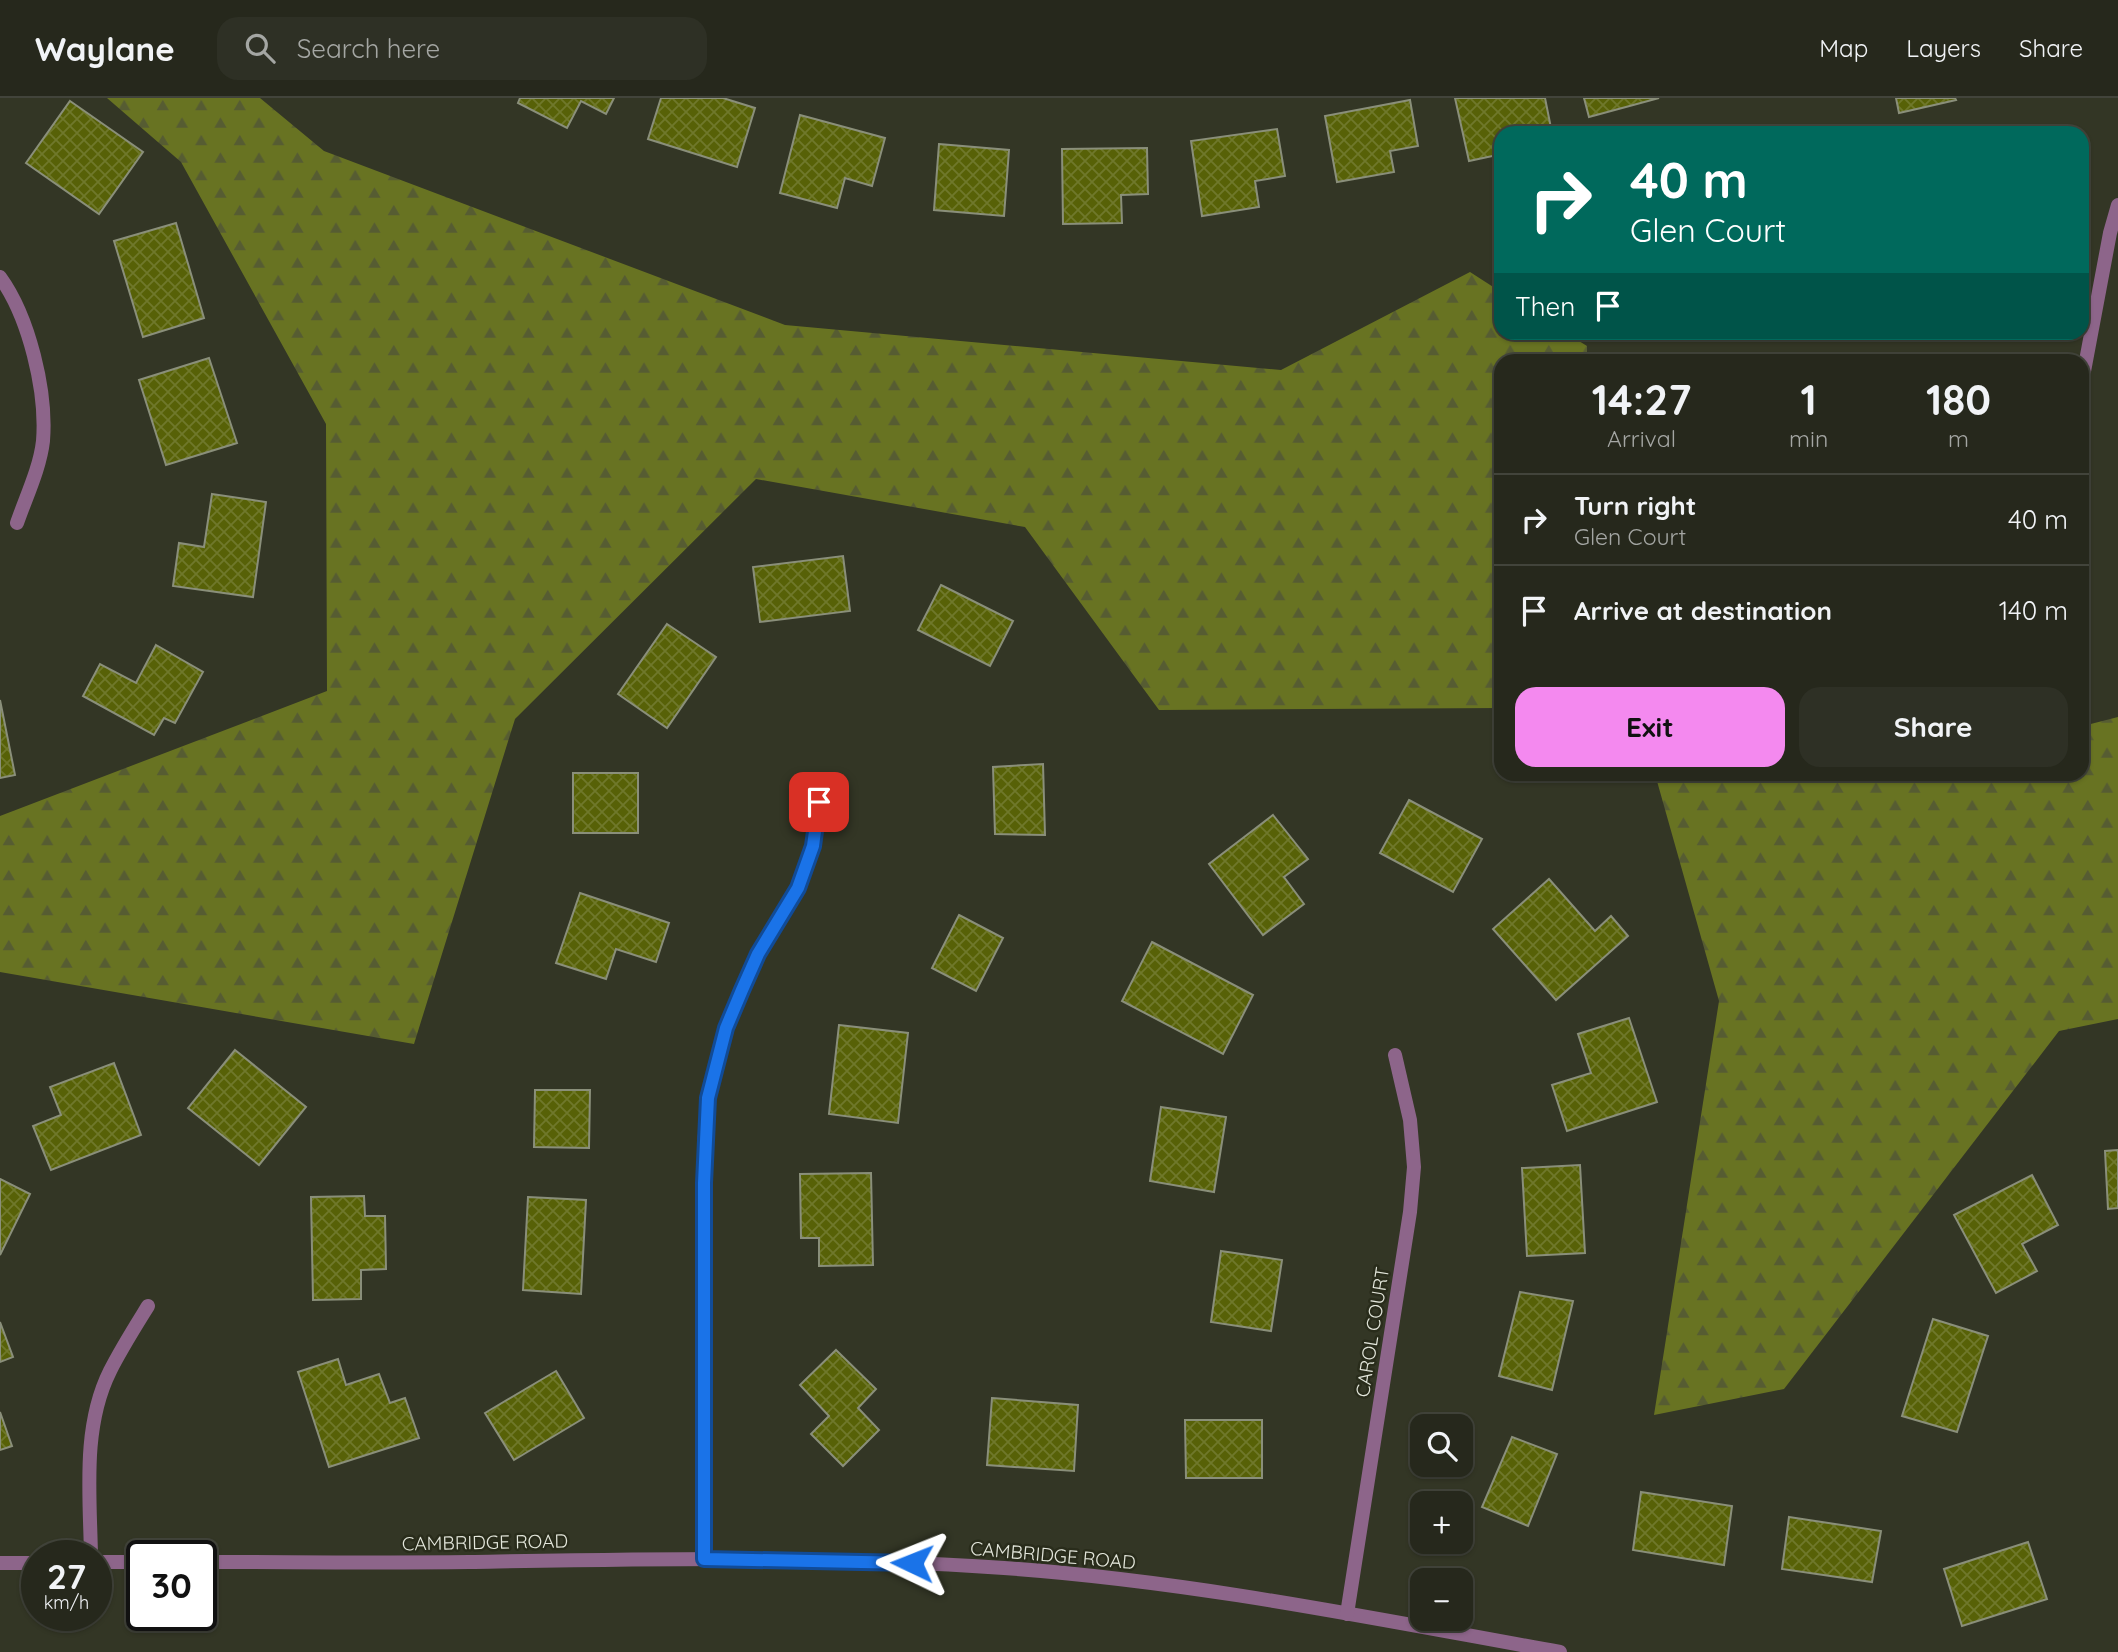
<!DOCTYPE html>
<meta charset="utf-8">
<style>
:root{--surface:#26281c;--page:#2e3025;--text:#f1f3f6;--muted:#a4a6a3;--line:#42443b;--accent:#f489ef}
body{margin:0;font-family:Quicksand,sans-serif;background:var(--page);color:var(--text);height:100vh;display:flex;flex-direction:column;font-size:26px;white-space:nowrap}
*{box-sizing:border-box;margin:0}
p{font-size:23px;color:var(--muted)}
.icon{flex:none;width:38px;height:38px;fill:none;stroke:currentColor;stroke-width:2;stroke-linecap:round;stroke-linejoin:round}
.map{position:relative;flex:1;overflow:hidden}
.details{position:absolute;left:1494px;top:256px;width:595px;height:427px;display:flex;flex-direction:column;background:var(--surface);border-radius:21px;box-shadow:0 2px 5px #0004,0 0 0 2px var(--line)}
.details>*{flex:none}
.banner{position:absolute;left:1494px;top:28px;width:595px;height:214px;border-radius:21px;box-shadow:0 2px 5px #0004,0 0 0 2px var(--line);background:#00695c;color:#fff;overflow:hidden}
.controls{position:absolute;left:1410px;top:1316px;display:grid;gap:14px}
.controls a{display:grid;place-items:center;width:63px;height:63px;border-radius:14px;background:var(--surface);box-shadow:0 2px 5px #0004,0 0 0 2px var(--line);font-size:35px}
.speed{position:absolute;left:21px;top:1442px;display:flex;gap:14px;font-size:35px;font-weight:700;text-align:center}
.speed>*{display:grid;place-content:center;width:91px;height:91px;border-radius:50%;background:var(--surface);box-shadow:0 2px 5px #0004,0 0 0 2px var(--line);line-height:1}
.speed small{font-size:18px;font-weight:400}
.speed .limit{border:4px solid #111;border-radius:10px;background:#fff;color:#111}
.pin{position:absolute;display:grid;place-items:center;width:60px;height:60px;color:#fff;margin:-30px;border-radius:14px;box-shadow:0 4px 10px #0006}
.me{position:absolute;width:77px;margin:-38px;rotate:272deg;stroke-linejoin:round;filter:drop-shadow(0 0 5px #0008)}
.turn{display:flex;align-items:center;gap:24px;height:147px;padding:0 21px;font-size:32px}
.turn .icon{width:91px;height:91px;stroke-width:2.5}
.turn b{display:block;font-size:49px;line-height:60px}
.then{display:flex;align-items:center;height:66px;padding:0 21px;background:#0003;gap:14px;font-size:26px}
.eta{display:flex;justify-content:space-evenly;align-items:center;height:119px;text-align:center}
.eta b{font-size:42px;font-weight:700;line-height:49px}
.button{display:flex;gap:14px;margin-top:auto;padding:14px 21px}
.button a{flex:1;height:80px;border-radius:21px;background:var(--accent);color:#111;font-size:28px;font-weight:700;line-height:80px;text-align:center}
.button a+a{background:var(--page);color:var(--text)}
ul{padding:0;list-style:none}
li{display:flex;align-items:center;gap:21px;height:91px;padding:0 21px;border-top:2px solid var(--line)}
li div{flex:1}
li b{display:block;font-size:26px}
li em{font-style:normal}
header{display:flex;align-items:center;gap:42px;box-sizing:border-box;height:98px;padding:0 35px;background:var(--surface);border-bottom:2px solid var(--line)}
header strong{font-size:33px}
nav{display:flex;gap:38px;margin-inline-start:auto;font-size:24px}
.search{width:490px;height:63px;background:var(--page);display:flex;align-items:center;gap:18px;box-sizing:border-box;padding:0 24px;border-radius:21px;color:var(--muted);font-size:26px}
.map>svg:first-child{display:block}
</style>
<header>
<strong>Waylane</strong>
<div class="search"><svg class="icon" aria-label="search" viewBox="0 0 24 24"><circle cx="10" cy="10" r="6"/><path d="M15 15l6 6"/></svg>Search here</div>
<nav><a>Map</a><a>Layers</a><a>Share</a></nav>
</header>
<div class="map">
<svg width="2118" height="1554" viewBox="0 0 2118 1554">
<defs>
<pattern id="forest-firs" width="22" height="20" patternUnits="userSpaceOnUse" patternTransform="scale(1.75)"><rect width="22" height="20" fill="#687322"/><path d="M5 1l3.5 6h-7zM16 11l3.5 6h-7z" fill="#565c32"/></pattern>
<pattern id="building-cross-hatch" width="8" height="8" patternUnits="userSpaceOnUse" patternTransform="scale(1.75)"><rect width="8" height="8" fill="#576107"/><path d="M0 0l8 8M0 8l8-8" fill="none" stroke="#6f782b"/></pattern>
</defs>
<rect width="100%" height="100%" fill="#333625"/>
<g fill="url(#forest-firs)">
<path d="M 107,0 L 260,0 L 324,53 L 785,227 L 1281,272 L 1470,174 L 1501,194 L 1502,234 L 1566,235 L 1587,248 L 1587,262 L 1502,262 L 1501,610 L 1159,612 L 1025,429 L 756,381 L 515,621 L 414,946 L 0,874 L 0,718 L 327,593 L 326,326 L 181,64 Z"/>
<path d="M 2118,619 L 2118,921 L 2059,933 L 1784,1291 L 1654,1317 L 1719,903 L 1655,676 L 2082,676 L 2083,628 Z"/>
</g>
<g fill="url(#building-cross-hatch)" stroke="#8a8f7a" stroke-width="2">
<path d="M 520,0 L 614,0 L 606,16 L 581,3 L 567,30 L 518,5 Z"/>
<path d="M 661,0 L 723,0 L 755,10 L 737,69 L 648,41 Z"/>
<path d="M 1455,0 L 1545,0 L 1552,35 L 1502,35 L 1502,56 L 1469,63 Z"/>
<path d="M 1584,0 L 1659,0 L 1589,19 Z"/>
<path d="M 1896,0 L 1955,0 L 1956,2 L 1899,15 Z"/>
<path d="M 1410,2 L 1418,48 L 1390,53 L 1394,74 L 1337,84 L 1325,18 Z"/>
<path d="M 70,3 L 143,54 L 99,116 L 26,65 Z"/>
<path d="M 800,17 L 885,40 L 872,88 L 845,80 L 837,110 L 780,95 Z"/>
<path d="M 1277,31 L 1285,78 L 1255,83 L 1259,109 L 1202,118 L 1191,43 Z"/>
<path d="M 939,46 L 1009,52 L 1004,118 L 934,112 Z"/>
<path d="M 1147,50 L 1148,96 L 1121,97 L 1122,125 L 1063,126 L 1062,51 Z"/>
<path d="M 176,125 L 204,220 L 143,239 L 114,143 Z"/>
<path d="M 209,260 L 237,345 L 166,367 L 139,282 Z"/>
<path d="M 212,396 L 266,404 L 253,499 L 173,488 L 179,445 L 204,449 Z"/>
<path d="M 843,458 L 850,513 L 760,524 L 753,469 Z"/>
<path d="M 941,487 L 1013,523 L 990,568 L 918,532 Z"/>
<path d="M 667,526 L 716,559 L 667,630 L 618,596 Z"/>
<path d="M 156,547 L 203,574 L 175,625 L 164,620 L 154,637 L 83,598 L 100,566 L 136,585 Z"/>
<path d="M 0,602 L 15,677 L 0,680 Z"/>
<path d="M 1043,666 L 1045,737 L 995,736 L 993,669 Z"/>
<rect x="573" y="675" width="65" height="60"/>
<path d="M 1409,702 L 1482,741 L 1453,794 L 1380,755 Z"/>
<path d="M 1273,717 L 1308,761 L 1284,779 L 1304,806 L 1263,837 L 1209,766 Z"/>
<path d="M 1549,781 L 1595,833 L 1611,818 L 1628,838 L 1556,902 L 1493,831 Z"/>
<path d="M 580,795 L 669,825 L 656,864 L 616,851 L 606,881 L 556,865 Z"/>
<path d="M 959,817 L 1003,840 L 976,893 L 932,870 Z"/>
<path d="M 1152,844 L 1253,897 L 1223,956 L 1122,903 Z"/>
<path d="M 1629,920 L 1657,1004 L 1567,1033 L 1552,987 L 1591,975 L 1578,936 Z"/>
<path d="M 839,927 L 908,935 L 898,1025 L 829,1016 Z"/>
<path d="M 235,952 L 306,1009 L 259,1067 L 188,1010 Z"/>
<path d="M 114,965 L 141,1037 L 51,1072 L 33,1028 L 61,1017 L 50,989 Z"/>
<path d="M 535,992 L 590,992 L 589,1050 L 534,1049 Z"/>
<path d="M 1161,1009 L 1226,1019 L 1214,1094 L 1150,1083 Z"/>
<path d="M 2118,1052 L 2118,1110 L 2108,1111 L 2105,1053 Z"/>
<path d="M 1580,1067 L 1585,1155 L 1527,1158 L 1522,1070 Z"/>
<path d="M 871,1075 L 873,1167 L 819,1168 L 819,1140 L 801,1140 L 800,1076 Z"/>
<path d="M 2032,1077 L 2058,1127 L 2022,1146 L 2037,1173 L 1996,1195 L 1954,1117 Z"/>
<path d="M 0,1081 L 30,1096 L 0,1157 Z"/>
<path d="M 364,1098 L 365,1118 L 385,1118 L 386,1171 L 361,1172 L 361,1201 L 313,1202 L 311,1099 Z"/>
<path d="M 528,1099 L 586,1102 L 581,1196 L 523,1192 Z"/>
<path d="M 1221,1153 L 1282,1162 L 1271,1233 L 1211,1224 Z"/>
<path d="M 1520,1194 L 1573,1203 L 1552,1292 L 1499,1278 Z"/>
<path d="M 1933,1221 L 1988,1238 L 1957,1334 L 1902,1318 Z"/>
<path d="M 0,1224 L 13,1259 L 0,1264 Z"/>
<path d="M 836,1252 L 876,1291 L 858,1310 L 879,1332 L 843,1368 L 811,1336 L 829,1318 L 800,1287 Z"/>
<path d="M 338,1261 L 346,1287 L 379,1276 L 390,1305 L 405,1300 L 419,1340 L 329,1369 L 298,1274 Z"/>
<path d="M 556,1273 L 584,1320 L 514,1362 L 485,1315 Z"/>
<path d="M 992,1300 L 1078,1307 L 1074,1373 L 987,1367 Z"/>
<path d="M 0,1314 L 12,1348 L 0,1352 Z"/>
<path d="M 1185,1322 L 1262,1322 L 1262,1380 L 1186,1380 Z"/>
<path d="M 1512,1339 L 1557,1356 L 1528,1428 L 1482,1409 Z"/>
<path d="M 1641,1394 L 1732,1408 L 1724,1467 L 1633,1452 Z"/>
<path d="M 1789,1419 L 1881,1433 L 1872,1484 L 1782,1471 Z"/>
<path d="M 2028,1444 L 2047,1501 L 1962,1528 L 1944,1471 Z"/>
</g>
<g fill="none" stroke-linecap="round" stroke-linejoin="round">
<g stroke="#8d658a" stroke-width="14">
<path d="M 0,179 C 29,219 47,293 43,343 C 40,370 26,399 17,425"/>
<path d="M 2082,284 L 2110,135 L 2118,107"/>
<path d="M 91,1458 C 90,1397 82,1329 110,1273 C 121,1251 135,1229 148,1208"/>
<path d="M 704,1460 L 704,1048 L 708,1000 L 726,930 L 758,856 L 798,790 L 813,749 L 819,704"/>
<path d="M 96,1464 L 142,1464"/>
<path d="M 201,1464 C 290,1464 380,1465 469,1464 C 647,1461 826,1457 1004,1470 C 1191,1483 1376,1521 1560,1554"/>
<path d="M 0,1465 L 37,1465"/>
<path d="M 1347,1516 L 1410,1114 L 1414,1069 L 1410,1022 L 1395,957"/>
</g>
</g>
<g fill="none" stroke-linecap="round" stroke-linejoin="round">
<g stroke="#114b97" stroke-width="18">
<path id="route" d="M 819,704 L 813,748 L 798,790 L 758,856 L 742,892 L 726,930 L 708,1000 L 704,1085 L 704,1461 L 912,1465"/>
</g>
<use href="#route" stroke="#1a73e8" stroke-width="12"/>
</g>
<g text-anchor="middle" stroke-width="5" stroke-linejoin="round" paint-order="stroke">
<g font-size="19" fill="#e4e7dc" stroke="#292c1b">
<text transform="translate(1372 1234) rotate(-81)" y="7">CAROL COURT</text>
<text transform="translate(485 1444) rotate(-1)" y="7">CAMBRIDGE ROAD</text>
<text transform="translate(1053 1457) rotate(5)" y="7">CAMBRIDGE ROAD</text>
</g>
</g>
</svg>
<div class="controls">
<a><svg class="icon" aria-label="search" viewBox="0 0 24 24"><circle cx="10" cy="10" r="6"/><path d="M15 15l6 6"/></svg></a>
<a>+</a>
<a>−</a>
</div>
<div class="speed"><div>27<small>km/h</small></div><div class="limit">30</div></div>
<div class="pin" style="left:819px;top:704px;background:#d93025"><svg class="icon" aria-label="arrive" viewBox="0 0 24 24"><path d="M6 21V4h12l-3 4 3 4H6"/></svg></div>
<svg class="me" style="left:912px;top:1465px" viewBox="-20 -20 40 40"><path d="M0-17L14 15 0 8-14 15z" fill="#1a73e8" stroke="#fff" stroke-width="4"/></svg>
<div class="banner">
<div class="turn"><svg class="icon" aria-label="right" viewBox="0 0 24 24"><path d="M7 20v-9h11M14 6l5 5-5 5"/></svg><div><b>40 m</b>Glen Court</div></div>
<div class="then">Then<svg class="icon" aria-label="arrive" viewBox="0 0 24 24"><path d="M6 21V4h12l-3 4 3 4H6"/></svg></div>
</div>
<section class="details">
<div class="eta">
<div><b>14:27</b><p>Arrival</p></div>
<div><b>1</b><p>min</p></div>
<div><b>180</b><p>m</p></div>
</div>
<ul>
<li><svg class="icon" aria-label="right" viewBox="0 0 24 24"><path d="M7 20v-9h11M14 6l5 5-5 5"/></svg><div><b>Turn right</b><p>Glen Court</p></div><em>40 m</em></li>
<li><svg class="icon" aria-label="arrive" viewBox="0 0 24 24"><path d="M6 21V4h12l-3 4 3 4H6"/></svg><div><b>Arrive at destination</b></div><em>140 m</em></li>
</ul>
<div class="button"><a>Exit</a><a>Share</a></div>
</section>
</div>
